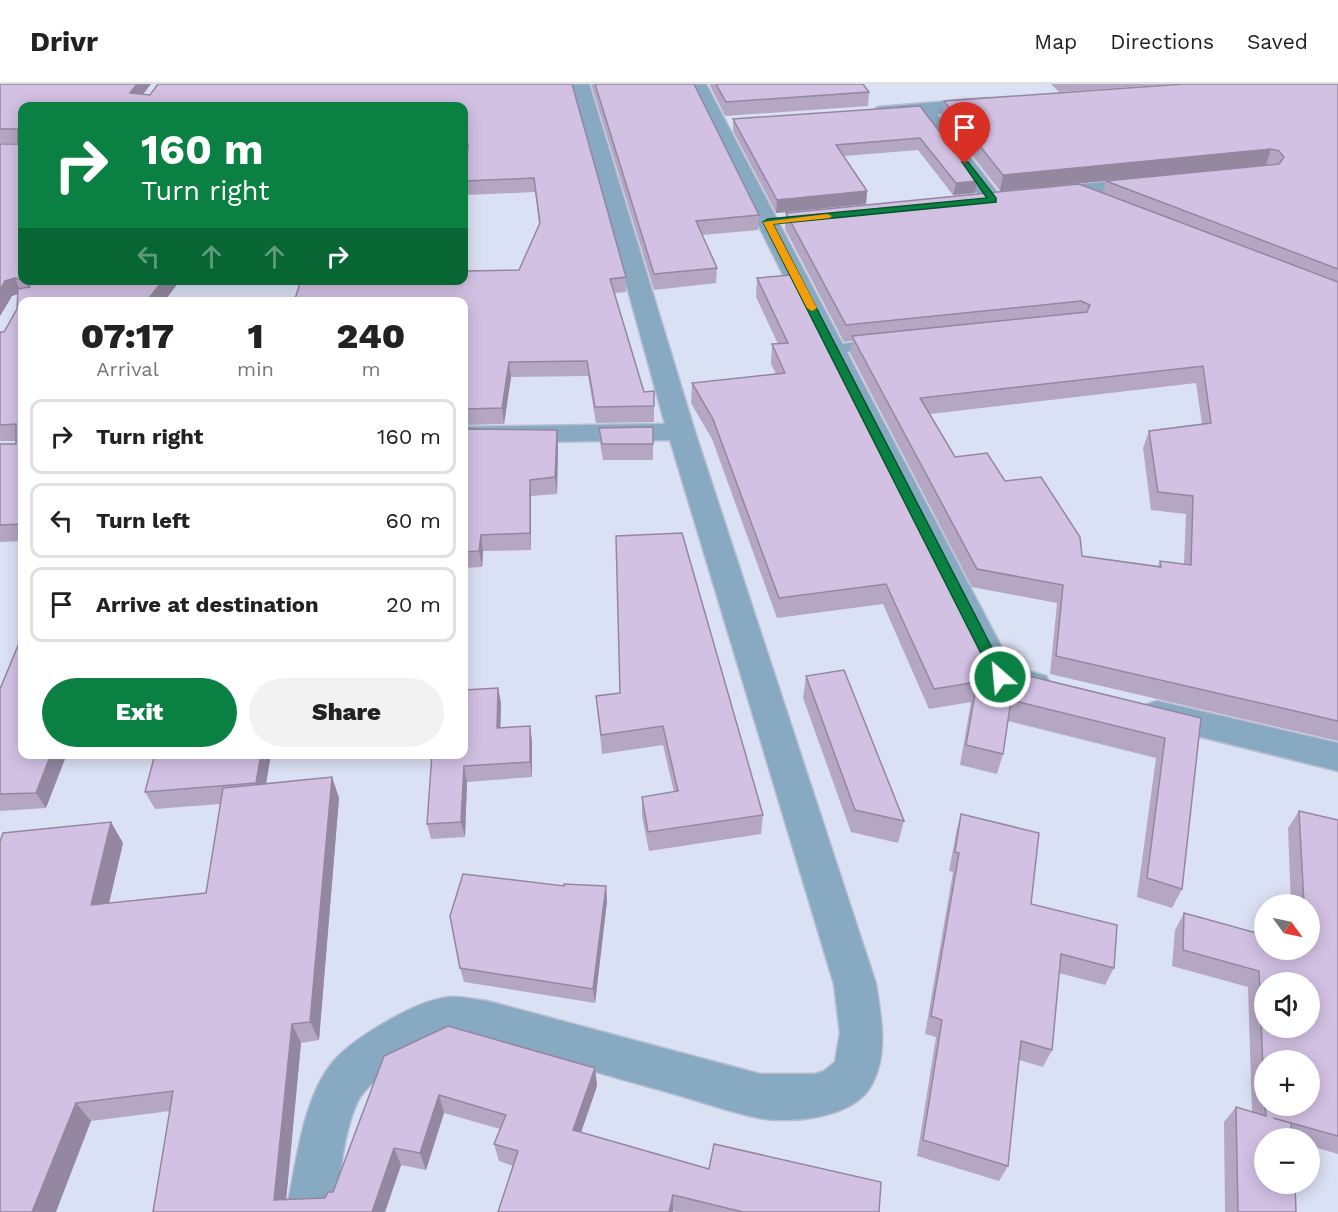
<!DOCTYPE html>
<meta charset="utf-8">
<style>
:root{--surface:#fff;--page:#f2f2f2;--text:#222;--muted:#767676;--line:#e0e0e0;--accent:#0b8043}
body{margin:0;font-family:"Work Sans",sans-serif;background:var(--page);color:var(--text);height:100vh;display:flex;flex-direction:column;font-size:22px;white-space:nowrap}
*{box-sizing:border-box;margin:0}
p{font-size:20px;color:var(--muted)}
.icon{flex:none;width:33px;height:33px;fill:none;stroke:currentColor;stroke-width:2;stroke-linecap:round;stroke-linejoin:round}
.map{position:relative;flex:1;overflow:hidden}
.side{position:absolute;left:18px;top:213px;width:450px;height:462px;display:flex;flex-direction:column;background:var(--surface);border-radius:12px;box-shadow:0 3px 15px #0003}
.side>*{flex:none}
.top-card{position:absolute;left:18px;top:18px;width:450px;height:183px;border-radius:12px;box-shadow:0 3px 15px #0003;background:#0b8043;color:#fff;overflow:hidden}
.needle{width:39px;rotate:123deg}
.buttons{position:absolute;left:1254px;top:810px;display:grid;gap:12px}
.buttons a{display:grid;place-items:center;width:66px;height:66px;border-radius:50%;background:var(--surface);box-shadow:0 3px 15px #0003;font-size:30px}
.pin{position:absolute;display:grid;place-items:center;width:51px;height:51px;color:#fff;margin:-62px -26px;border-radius:50% 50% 50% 0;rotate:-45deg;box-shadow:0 0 6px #0007}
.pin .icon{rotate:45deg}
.me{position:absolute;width:66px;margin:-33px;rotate:333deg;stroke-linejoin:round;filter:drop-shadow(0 0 4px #0008)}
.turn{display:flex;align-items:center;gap:21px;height:126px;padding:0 24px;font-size:27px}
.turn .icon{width:78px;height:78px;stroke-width:2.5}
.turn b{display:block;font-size:42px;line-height:51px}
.lanes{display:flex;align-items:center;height:57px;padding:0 24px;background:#0003;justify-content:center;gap:30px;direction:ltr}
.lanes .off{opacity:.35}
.eta{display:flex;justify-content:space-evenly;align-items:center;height:102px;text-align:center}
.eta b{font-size:36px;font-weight:800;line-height:42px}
.button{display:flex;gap:12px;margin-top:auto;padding:12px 24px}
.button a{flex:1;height:69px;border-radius:36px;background:var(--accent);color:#fff;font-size:24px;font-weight:800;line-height:69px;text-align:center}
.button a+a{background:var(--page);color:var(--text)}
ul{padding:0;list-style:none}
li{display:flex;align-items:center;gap:18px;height:75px;margin:0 12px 9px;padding:0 12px;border:3px solid var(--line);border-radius:12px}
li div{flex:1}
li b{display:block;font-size:22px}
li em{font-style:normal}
header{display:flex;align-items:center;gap:36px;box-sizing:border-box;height:84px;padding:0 30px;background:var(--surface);border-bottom:2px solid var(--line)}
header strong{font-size:28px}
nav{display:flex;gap:33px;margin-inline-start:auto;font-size:21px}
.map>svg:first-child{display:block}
</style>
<header>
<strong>Drivr</strong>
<nav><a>Map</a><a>Directions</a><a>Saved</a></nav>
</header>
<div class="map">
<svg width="1338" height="1128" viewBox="0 0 1338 1128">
<rect width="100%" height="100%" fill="#dbe1f4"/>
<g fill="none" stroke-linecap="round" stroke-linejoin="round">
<g stroke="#b9becf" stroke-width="2">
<path id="service" d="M 878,256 L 885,260 L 883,263 L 833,269 L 826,265 L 833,261 Z"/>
</g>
<g stroke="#b9becf" stroke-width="3">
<g id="minor">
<path d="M 571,0 L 589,0 L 695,348 L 876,900 C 881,933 889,971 871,1002 C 853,1034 791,1040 759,1034 C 729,1028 700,1017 671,1009 C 610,992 548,974 487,957 C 475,956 462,951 450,953 C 424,957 368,995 357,1019 C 342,1052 341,1093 334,1128 L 286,1128 C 296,1083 302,1016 332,979 C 346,962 367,949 386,938 C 405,927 429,915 450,913 C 462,912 475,916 487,917 L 760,990 L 815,990 L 824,987 L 835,978 L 840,949 L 834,900 L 670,356 L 464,359 L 464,343 L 665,340 Z"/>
<path d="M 688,0 L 706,0 L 1012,583 L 1046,592 L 1051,601 L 1046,610 L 1034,614 L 988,602 Z"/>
<path d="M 988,14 L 997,20 L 994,24 L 937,30 L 1003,116 L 1000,120 C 985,124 966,128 951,124 L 947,120 L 951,116 L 979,111 L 919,31 L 878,35 L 869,29 L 878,23 Z"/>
<path d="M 1149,94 L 1156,96 L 1159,100 L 1156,104 L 1048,115 L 1041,113 L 1038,109 L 1041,105 L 1048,103 Z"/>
<path d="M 1157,617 L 1338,659 L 1338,687 L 1145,639 L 1140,630 L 1145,621 Z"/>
</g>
</g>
<use href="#service" fill="#87a9c1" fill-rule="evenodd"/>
<use href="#minor" fill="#87a9c1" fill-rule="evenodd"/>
</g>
<g fill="#b5a6c4" fill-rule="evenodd">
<path d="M 0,0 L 151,0 L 143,10 L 150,11 L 572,0 L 626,193 L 626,208 L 615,209 L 644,308 L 654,307 L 654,338 L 596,339 L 588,292 L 511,293 L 504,340 L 464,341 L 464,218 L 519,186 L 539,140 L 535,108 L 467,111 L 465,97 L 467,75 L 464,75 L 464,22 L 22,22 L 22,196 L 180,196 L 164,218 L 22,218 L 22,457 L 0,458 L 0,360 L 16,360 L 16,357 L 0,357 L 0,248 L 4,248 L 17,225 L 18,210 L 12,212 L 0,232 L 0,60 L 18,60 L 18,59 L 0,59 Z"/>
<path d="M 591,0 L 694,0 L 759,131 L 758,146 L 702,151 L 717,184 L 716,199 L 654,206 Z"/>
<path d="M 709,0 L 863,0 L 869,8 L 868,22 L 725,32 Z"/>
<path d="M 1051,0 L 1173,0 L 1059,8 Z"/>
<path d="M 1338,0 L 1338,657 L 1050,590 L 1057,519 L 972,503 L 850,269 L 852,257 L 844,258 L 785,145 L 786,129 L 1103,109 L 1106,97 L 1266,81 L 1000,107 L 941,32 L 944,17 ZM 1196,299 L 1202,340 L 1149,347 L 1143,364 L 1151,426 L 1186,430 L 1184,480 L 1160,477 L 1158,482 L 1082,472 L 1005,397 L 955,373 L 930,330 Z"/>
<path d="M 920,22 L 977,97 L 975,109 L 953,111 L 918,66 L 844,72 L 867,107 L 866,120 L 776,129 L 733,47 L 733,35 Z"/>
<path d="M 757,194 L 992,583 L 1201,634 L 1182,805 L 1172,824 L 1137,813 L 1156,674 L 1008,637 L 1003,670 L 997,690 L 960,681 L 971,618 L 929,625 L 883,520 L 777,534 L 712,355 L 691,319 L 692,299 L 776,290 L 771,280 L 772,260 L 778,260 L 756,213 Z"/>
<path d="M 653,343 L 653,376 L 603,376 L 600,359 L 599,344 Z"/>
<path d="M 464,345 L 557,346 L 558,362 L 557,410 L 531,412 L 531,466 L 483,467 L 482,483 L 464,484 Z"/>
<path d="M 616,452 L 763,731 L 761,750 L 649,767 L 642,732 L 642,713 L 674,708 L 663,661 L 602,670 L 598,631 L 596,612 L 620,609 Z"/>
<path d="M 806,592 L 904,737 L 898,759 L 851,748 L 803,614 Z"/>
<path d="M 498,604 L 501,619 L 500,644 L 530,642 L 532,658 L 532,693 L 467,698 L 465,753 L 431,755 L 427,740 Z"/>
<path d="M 0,605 L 46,724 L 0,727 Z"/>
<path d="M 155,670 L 271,670 L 266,700 L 332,693 L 339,714 L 319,956 L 301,959 L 286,1115 L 325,1114 L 333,1108 L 384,972 L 595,984 L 597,1002 L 581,1048 L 709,1085 L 879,1128 L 677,1128 L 673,1127 L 673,1128 L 498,1128 L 513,1082 L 499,1077 L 494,1060 L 500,1045 L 444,1029 L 426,1086 L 401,1081 L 385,1128 L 153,1128 L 170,1027 L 91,1037 L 0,1128 L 123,759 L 109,819 L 206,809 L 220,720 L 155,725 L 145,708 Z"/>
<path d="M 1299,727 L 1338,736 L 1338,1070 L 1310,1062 L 1310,1054 L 1264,1054 L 1296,1128 L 1225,1128 L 1224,1038 L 1236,1023 L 1252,1028 L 1248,903 L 1172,882 L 1175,846 L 1184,829 L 1310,866 L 1310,820 L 1291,820 L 1288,744 ZM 1264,976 L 1310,1022 L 1264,1022 Z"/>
<path d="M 961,730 L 1031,820 L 1114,884 L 1105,901 L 1059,889 L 1052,966 L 1043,983 L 1019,976 L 1008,1082 L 999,1097 L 917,1072 L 936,953 L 925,950 L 953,788 L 949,787 L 956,749 Z"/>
<path d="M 564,802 L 606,802 L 607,817 L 595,919 L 464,898 L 460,884 Z"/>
</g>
<g fill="#9487a0">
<path d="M 137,0 L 151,0 L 134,22 L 130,9 Z"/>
<path d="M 1271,65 L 1266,81 L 1000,107 L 1003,91 Z"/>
<path d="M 977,97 L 975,109 L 953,111 L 956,99 Z"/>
<path d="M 867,107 L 866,120 L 776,129 L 777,116 Z"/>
<path d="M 15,194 L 21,209 L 12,212 L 0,232 L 0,206 L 5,197 Z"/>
<path d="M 163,196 L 180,196 L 164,218 L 146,218 Z"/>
<path d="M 509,278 L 511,293 L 504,340 L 502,324 Z"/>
<path d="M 557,346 L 558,362 L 557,410 L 555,393 Z"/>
<path d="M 530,396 L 531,412 L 531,466 L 530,449 Z"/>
<path d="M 481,451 L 483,467 L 482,483 L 479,467 Z"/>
<path d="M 498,604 L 501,619 L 500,660 L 497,644 Z"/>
<path d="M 530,642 L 532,658 L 532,693 L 530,678 Z"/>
<path d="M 51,670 L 67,670 L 46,724 L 36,709 Z"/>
<path d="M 261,670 L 271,670 L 263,717 L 256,699 Z"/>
<path d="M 464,682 L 467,698 L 465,753 L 461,738 Z"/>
<path d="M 332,693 L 339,714 L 319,956 L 310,938 Z"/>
<path d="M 111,738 L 123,759 L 104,841 L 91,821 Z"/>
<path d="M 606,802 L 607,817 L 595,919 L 593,905 Z"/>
<path d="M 292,940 L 301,959 L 285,1128 L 274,1116 Z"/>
<path d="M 595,984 L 597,1002 L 576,1063 L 573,1046 Z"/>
<path d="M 439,1011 L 444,1029 L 426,1086 L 420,1069 Z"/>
<path d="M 76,1019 L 91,1037 L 56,1128 L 32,1128 Z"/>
<path d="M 394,1064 L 401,1081 L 385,1128 L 372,1128 Z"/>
<path d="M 673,1111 L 673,1128 L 669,1128 Z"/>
</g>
<g fill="#d3c1e4" stroke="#9487a0" stroke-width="1.5" fill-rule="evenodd">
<path d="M 0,0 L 137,0 L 130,9 L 150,11 L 158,0 L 572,0 L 626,193 L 610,195 L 644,308 L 654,307 L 654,322 L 595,323 L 587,277 L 509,278 L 502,324 L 464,325 L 464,218 L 294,218 L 301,196 L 464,196 L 464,187 L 519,186 L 540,139 L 534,94 L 465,97 L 468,61 L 464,61 L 464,22 L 22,22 L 22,196 L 15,194 L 5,197 L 0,206 L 0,60 L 18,60 L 18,45 L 0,45 Z"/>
<path d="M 595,0 L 694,0 L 759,131 L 696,137 L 717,184 L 654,190 Z"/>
<path d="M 716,0 L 863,0 L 869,8 L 726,18 Z"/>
<path d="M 1184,0 L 1338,0 L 1338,185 L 1106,97 L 1279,80 L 1284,73 L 1279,67 L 1271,65 L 1003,91 L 944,17 Z"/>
<path d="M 920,22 L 977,97 L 956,99 L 920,54 L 836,61 L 867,107 L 777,116 L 733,35 Z"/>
<path d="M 1079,100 L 1338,198 L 1338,637 L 1056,572 L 1063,501 L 977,485 L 852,252 L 1087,228 L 1090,221 L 1081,217 L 846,241 L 786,129 ZM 1203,282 L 1211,339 L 1149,347 L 1158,408 L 1193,412 L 1191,481 L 1160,477 L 1161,483 L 1082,472 L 1080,453 L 1041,393 L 1005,397 L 987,369 L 955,373 L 920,314 Z"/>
<path d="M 791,191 L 992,583 L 1201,634 L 1182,805 L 1147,794 L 1165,654 L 1011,616 L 1003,670 L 966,661 L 977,598 L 934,605 L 886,500 L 779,514 L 713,335 L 692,299 L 785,289 L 772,260 L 788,259 L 757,194 Z"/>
<path d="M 25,196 L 163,196 L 146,218 L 22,218 L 22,440 L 0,441 L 0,360 L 16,360 L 16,340 L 0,341 L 0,248 L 4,248 L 17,225 L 18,205 L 30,203 Z"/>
<path d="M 653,343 L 653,360 L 602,360 L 599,344 Z"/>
<path d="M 464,345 L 557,346 L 555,393 L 530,396 L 530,449 L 481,451 L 479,467 L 464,468 Z"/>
<path d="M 682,449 L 763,731 L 648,748 L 642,713 L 678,707 L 663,642 L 601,651 L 596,612 L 620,609 L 616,452 Z"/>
<path d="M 22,552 L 22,670 L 51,670 L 36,709 L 0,710 L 0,605 Z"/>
<path d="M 844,586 L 904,737 L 855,726 L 806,592 Z"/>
<path d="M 498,604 L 497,644 L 530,642 L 530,678 L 464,682 L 461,738 L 427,740 L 432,670 L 464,670 L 464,606 Z"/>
<path d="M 155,670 L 261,670 L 256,699 L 145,708 Z"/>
<path d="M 332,693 L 310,938 L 292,940 L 274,1116 L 325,1114 L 328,1108 L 333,1108 L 384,972 L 448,942 L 595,984 L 573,1046 L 709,1085 L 714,1060 L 881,1098 L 879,1128 L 743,1128 L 673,1111 L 669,1128 L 498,1128 L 518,1067 L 494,1060 L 506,1031 L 439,1011 L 420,1069 L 394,1064 L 372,1128 L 153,1128 L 173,1007 L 76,1019 L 32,1128 L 0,1128 L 0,758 L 3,749 L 111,738 L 91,821 L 206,809 L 223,704 Z"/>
<path d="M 1299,727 L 1338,736 L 1338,1052 L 1273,1034 L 1291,1039 L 1292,1054 L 1264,1054 L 1264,1100 L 1295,1100 L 1296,1128 L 1238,1128 L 1236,1023 L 1266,1032 L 1265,1022 L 1310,1022 L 1310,976 L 1264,976 L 1264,1009 L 1259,887 L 1183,866 L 1184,829 L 1264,851 L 1264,866 L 1310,866 L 1310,820 L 1304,820 ZM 1264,898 L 1310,898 L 1310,944 L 1264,944 Z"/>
<path d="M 961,730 L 1039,749 L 1031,820 L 1117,841 L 1114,884 L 1061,870 L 1052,966 L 1021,957 L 1008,1082 L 923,1056 L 942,936 L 931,932 L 959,769 L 955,768 Z"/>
<path d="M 463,790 L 564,802 L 564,800 L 606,802 L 593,905 L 460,884 L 450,832 Z"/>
</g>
<path fill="#0b8043" stroke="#07532c" stroke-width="1.5" d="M 962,78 L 968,78 L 996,114 L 996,118 L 773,140 L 1007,593 L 1000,598 L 993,593 L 763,138 L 768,135 L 987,114 Z"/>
<path fill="#f59e0b" d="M 827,130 L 832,132 L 830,134 L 773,140 L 817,224 L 812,227 L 807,224 L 763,138 Z"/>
</svg>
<div class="buttons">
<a><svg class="needle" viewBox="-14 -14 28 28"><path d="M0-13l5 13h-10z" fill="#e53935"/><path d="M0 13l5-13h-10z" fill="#767676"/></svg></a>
<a><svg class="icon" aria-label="sound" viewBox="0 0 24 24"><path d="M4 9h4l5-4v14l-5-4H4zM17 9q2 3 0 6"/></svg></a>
<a>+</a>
<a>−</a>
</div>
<div class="pin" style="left:965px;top:80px;background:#d93025"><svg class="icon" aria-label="arrive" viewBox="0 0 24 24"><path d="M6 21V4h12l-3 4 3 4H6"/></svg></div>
<svg class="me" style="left:1000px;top:593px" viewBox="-20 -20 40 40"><circle r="17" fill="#0b8043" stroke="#fff" stroke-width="3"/><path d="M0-11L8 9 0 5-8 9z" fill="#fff"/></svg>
<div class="top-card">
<div class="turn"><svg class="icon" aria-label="right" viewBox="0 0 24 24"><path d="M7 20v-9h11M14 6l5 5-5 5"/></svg><div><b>160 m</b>Turn right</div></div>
<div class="lanes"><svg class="icon off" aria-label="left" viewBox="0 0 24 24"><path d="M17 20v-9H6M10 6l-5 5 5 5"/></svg><svg class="icon off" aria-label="ahead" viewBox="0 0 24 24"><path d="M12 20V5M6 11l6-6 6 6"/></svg><svg class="icon off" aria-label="ahead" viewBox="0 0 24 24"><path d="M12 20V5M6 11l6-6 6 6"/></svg><svg class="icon" aria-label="right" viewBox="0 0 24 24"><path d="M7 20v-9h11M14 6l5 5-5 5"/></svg></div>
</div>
<section class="side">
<div class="eta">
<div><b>07:17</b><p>Arrival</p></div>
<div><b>1</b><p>min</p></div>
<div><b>240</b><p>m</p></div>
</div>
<ul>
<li><svg class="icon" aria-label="right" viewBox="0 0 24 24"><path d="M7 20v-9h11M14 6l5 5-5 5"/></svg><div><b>Turn right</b></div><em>160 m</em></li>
<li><svg class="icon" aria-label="left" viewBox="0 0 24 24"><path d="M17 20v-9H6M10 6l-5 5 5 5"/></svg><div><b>Turn left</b></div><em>60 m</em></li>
<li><svg class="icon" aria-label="arrive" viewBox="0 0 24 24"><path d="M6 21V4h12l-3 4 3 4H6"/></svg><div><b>Arrive at destination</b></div><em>20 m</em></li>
</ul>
<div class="button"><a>Exit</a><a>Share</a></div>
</section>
</div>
